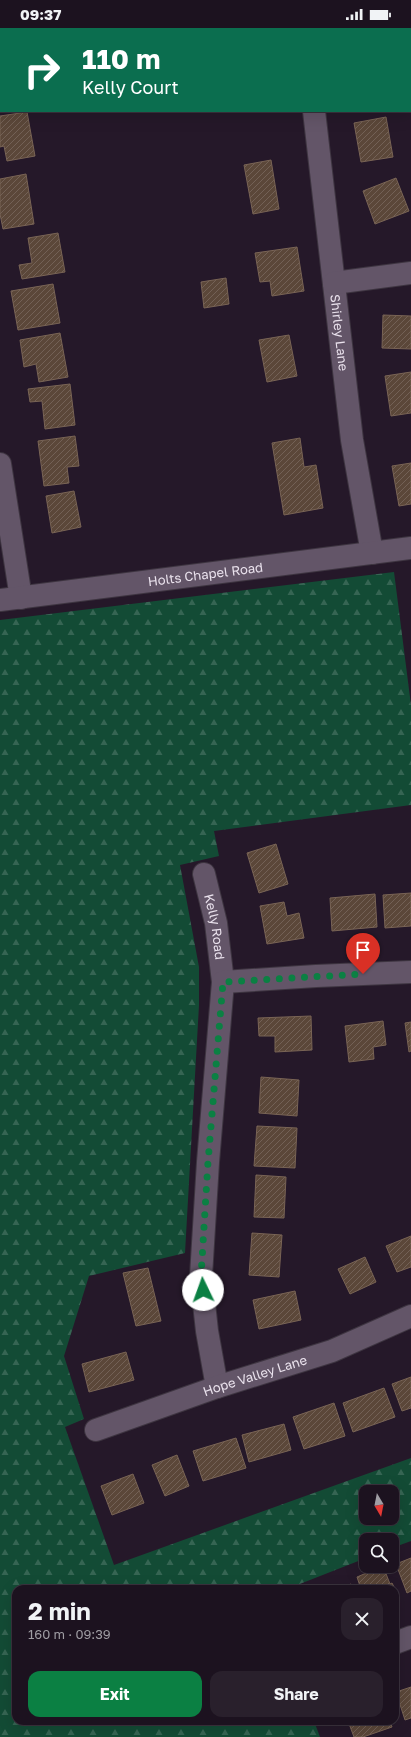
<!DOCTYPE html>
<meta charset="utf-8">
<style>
:root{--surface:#1c121f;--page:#29202c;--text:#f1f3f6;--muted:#a09ea4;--line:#3a323d;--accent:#0b8043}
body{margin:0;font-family:"Golos Text",sans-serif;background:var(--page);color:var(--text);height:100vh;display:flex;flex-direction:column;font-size:15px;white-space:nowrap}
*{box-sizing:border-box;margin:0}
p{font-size:13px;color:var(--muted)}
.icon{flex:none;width:22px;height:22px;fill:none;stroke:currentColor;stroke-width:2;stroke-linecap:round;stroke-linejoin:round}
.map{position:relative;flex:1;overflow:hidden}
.drawer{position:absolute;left:12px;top:1557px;width:387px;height:140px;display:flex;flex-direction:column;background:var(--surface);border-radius:12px;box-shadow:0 4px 16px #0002,0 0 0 1px var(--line)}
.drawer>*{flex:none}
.hud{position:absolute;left:0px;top:0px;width:411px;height:84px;box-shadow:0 4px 16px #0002,0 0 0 1px var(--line);background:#0b6e4f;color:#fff;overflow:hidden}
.needle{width:26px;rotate:170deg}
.controls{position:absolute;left:359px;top:1457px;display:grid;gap:8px}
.controls a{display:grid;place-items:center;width:40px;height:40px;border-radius:8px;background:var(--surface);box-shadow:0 4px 16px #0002,0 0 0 1px var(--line);font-size:20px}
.pin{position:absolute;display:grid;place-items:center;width:34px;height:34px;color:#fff;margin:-41px -17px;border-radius:50% 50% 50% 0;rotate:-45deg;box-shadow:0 0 4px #0007}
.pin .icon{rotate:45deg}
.me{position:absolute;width:44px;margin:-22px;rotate:357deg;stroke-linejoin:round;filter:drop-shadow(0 0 3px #0008)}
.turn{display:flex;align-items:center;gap:14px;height:84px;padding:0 16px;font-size:18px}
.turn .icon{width:52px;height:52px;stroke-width:2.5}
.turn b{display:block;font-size:28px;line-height:34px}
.round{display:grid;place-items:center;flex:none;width:42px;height:42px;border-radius:12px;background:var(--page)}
.overview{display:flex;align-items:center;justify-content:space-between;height:68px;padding:0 16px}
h1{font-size:24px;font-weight:700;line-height:30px}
.cta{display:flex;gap:8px;margin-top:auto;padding:8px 16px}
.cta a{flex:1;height:46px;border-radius:12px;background:var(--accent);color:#fff;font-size:16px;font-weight:700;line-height:46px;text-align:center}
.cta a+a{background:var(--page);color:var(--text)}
.status{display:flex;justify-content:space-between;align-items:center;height:28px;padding:0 20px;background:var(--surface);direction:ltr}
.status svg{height:11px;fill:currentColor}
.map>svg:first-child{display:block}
</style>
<div class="status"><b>09:37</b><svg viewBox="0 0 49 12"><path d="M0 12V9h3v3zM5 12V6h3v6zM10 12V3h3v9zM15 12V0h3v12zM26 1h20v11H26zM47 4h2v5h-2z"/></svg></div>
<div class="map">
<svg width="411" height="1709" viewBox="0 0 411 1709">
<defs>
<pattern id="forest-firs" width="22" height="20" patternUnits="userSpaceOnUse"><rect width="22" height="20" fill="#134b35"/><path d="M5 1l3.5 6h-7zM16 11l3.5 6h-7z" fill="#366553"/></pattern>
<pattern id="building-hatch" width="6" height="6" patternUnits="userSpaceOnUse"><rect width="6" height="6" fill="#5b4739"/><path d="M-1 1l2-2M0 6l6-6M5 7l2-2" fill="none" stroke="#736156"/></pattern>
</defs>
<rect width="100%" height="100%" fill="#251829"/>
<path fill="url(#forest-firs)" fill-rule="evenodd" d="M 394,544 L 411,677 L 411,777 L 214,803 L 219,828 L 180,837 L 199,939 L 199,977 L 185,1225 L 89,1248 L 64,1328 L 84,1391 L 65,1399 L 114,1537 L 411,1430 L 411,1513 L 392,1520 L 392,1512 L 366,1512 L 366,1530 L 287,1561 L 16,1561 L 16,1693 L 314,1693 L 320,1709 L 0,1709 L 0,592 ZM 366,1464 L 392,1464 L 392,1490 L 366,1490 Z"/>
<g fill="url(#building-hatch)" stroke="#796455">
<path d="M 0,9 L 1,9 L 0,40 Z"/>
<path d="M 27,84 L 35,128 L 7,133 L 4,118 L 0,119 L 0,88 Z"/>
<path d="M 386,89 L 393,129 L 361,134 L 354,95 Z"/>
<path d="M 271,132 L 279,181 L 253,186 L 244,137 Z"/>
<path d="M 26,146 L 34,196 L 3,201 L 0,186 L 0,151 Z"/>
<path d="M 396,150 L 409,183 L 375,196 L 363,163 Z"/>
<path d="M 58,205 L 65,244 L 22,251 L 19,237 L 32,235 L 28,210 Z"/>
<path d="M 297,219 L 304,263 L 272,268 L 270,253 L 260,254 L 255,225 Z"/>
<path d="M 226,250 L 229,276 L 204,280 L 201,254 Z"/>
<path d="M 53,256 L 60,295 L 18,302 L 11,263 Z"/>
<path d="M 383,287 L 411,288 L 411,321 L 382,320 Z"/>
<path d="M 60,305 L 68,349 L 39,354 L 36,336 L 24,339 L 20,312 Z"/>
<path d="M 289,307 L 297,348 L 267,354 L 259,312 Z"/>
<path d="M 411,344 L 411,385 L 391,388 L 385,348 Z"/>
<path d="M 70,356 L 75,397 L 45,401 L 42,373 L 30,374 L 28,361 Z"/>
<path d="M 75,408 L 79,438 L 67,439 L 69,455 L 44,458 L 38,413 Z"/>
<path d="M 300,410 L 304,439 L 316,437 L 323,480 L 284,487 L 272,415 Z"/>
<path d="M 411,435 L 411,476 L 399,478 L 392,438 Z"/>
<path d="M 74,463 L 81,499 L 52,505 L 46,468 Z"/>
<path d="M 276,816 L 288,856 L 259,865 L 247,825 Z"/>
<path d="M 411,865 L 411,898 L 385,900 L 383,867 Z"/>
<path d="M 375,866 L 377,899 L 332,903 L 330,870 Z"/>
<path d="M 284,874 L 287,888 L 299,885 L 304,910 L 267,916 L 260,878 Z"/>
<path d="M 311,988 L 312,1022 L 275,1024 L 275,1008 L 259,1008 L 258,990 Z"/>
<path d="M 383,993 L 386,1017 L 373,1019 L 374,1031 L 349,1034 L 345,998 Z"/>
<path d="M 411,994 L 411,1023 L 409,1024 L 405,995 Z"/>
<path d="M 261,1049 L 299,1052 L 297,1088 L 259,1085 Z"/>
<path d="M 257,1098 L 297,1100 L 295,1140 L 254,1138 Z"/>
<path d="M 256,1147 L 286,1149 L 284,1190 L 254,1189 Z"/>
<path d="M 252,1205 L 282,1207 L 279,1249 L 249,1247 Z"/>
<path d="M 411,1208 L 411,1239 L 397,1244 L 386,1218 Z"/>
<path d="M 365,1229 L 376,1254 L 350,1266 L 338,1241 Z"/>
<path d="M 148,1240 L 161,1293 L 136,1298 L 123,1245 Z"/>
<path d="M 295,1263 L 301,1292 L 259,1301 L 253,1272 Z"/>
<path d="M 126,1324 L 134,1352 L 89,1364 L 82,1336 Z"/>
<path d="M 411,1349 L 411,1380 L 402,1383 L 392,1356 Z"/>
<path d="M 384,1360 L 395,1389 L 353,1404 L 343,1375 Z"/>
<path d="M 334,1375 L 345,1408 L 304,1421 L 293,1389 Z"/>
<path d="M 284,1396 L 291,1422 L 249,1434 L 242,1407 Z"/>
<path d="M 236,1410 L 246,1440 L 203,1453 L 193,1423 Z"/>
<path d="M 177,1427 L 189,1458 L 165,1468 L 152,1437 Z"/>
<path d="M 133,1446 L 144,1475 L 112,1487 L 101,1458 Z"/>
<path d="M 411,1530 L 411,1563 L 407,1565 L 396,1536 Z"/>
<path d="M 383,1538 L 390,1556 L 392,1555 L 395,1561 L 361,1561 L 357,1549 Z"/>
<path d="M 351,1556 L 354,1561 L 339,1561 Z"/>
<path d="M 411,1659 L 411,1690 L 405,1692 L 396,1664 Z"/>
<path d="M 348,1693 L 390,1693 L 392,1699 L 363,1709 L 354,1709 Z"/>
</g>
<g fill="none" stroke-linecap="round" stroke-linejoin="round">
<g stroke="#3e3541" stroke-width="24">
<g id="minor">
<path d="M 305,0 L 305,1"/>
<path id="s1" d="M 314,83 L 352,412 L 372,525"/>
<path d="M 334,255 L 411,245"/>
<path d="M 0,436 L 21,570"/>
<path id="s2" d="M 0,572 L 411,520"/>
<path id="s3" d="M 204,846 L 216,895 L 223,954 L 208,1134 L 201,1248 L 207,1303 L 217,1359"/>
<path d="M 223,954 L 316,948 L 411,944"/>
<path id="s4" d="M 96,1402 L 217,1359 L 332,1323 L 411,1288"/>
<path d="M 395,1615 L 411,1609"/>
</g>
</g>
<use href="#minor" stroke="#635568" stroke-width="22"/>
</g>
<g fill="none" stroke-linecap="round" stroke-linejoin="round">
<path stroke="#0b8043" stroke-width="7" stroke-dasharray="0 12.6" d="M 203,1262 L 201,1248 L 208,1134 L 223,954 L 363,946"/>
</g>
<g text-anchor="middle" stroke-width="4" stroke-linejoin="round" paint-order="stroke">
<g font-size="13" fill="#eae2ed" stroke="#1b0f1f">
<text dy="5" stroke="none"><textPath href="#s1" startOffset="223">Shirley Lane</textPath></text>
<text dy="5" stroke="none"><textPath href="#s2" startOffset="207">Holts Chapel Road</textPath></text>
<text dy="5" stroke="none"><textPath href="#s3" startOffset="54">Kelly Road</textPath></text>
<text dy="5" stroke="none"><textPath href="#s4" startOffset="168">Hope Valley Lane</textPath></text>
</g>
</g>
</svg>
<div class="controls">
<a><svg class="needle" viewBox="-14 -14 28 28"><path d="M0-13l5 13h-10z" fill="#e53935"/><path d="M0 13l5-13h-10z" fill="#a09ea4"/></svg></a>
<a><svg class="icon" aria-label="search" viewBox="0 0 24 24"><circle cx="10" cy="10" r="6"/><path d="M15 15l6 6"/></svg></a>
</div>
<div class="pin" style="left:363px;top:946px;background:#d93025"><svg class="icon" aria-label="arrive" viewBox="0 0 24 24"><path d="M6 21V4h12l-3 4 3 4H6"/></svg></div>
<svg class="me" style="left:203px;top:1262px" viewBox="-20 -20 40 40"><circle r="19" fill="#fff"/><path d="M0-13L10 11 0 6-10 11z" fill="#0b8043"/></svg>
<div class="hud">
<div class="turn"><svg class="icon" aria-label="right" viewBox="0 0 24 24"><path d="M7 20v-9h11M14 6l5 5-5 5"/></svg><div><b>110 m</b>Kelly Court</div></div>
</div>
<section class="drawer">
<div class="overview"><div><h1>2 min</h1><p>160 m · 09:39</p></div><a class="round"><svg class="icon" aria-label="close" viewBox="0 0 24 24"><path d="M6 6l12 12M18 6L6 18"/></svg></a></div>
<div class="cta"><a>Exit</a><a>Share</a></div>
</section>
</div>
